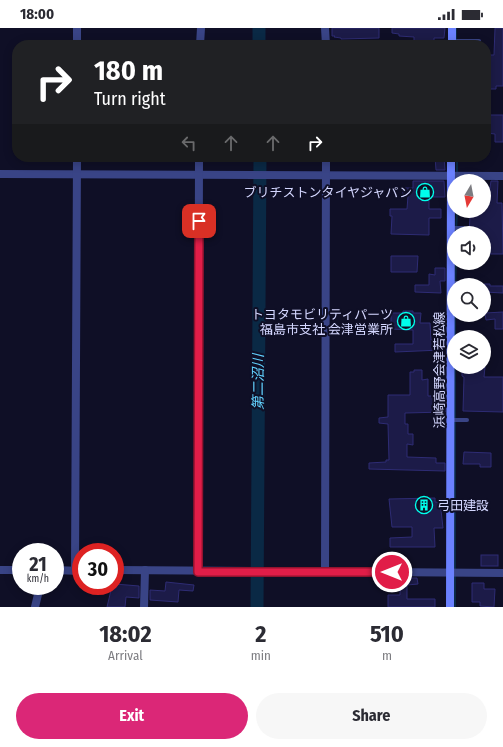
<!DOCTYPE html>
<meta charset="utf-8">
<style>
:root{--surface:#fff;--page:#f7f7f7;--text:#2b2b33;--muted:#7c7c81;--accent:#db2777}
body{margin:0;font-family:"Fira Sans Condensed","Noto Sans JP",sans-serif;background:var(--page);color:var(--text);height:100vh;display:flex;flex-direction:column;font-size:15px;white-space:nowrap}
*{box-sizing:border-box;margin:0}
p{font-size:13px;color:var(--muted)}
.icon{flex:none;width:22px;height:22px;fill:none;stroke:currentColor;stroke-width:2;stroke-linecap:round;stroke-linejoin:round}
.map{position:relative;height:579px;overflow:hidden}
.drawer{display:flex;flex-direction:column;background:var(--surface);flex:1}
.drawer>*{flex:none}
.top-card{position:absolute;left:12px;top:12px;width:479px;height:122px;border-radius:16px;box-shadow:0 2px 10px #0003;background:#202124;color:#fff;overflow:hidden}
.needle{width:26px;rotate:190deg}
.buttons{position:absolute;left:447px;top:146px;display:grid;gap:8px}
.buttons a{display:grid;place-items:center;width:44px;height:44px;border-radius:50%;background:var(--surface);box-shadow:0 2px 10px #0003;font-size:20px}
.speed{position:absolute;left:12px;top:515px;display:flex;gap:8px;font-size:20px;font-weight:700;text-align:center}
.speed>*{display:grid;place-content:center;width:52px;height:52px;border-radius:50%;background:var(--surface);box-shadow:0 2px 10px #0003;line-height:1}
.speed small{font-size:10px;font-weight:400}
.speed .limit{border:6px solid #d22;background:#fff;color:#111}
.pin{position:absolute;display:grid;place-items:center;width:34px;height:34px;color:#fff;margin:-17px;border-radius:8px;box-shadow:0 2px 6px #0006}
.me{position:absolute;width:44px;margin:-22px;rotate:270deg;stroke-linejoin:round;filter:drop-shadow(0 0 3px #0008)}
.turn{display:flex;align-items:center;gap:14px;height:84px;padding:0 16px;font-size:18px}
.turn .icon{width:52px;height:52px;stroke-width:2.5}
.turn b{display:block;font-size:28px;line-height:34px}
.lanes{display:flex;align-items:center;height:38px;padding:0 16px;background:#0003;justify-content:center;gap:20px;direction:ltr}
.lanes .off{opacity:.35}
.eta{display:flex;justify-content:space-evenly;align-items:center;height:68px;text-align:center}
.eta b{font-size:24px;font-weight:700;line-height:28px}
.action{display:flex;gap:8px;margin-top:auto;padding:8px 16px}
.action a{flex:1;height:46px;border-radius:24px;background:var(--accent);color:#fff;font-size:16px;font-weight:700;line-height:46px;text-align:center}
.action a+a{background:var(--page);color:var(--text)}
.status{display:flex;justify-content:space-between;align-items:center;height:28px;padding:0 20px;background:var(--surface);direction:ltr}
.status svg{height:11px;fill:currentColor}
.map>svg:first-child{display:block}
</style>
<div class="status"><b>18:00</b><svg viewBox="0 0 49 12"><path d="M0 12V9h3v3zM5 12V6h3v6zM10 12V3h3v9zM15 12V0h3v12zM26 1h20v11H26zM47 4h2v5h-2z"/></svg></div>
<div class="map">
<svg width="503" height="579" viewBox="0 0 503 579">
<rect width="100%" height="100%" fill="#0f0f26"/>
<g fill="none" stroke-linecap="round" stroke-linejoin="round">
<g stroke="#0a2945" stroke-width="2">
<path d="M 456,17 L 456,0"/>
<path d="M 457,129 L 457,146"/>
<path d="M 456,205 L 457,183"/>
<path d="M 455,257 L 456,235"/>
<path d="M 455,309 L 455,287"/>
<path d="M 455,339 L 455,542"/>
<path d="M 455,546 L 455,579"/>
</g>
<g stroke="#0a2945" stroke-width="13">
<path d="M 259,0 L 259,17"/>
<path d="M 257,579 L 260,129"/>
</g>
</g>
<g fill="#1c1b48" stroke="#2e2c74">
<path d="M 332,0 L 379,0 L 379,10 L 341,11 L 341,10 L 334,9 L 335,8 L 332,8 Z"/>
<path d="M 392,0 L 445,0 L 444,10 L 434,10 L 434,17 L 414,17 L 414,9 L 399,8 L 399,6 L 392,5 Z"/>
<path d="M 495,0 L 503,0 L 503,58 L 496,58 L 496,61 L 486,61 L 486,27 L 494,27 Z"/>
<path d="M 486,87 L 503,87 L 503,114 L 495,114 L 495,106 L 486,105 Z"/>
<path d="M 435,129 L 444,129 L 445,142 L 436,142 Z"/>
<path d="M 413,153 L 444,153 L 445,169 L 429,169 L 429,181 L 441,181 L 441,190 L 429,190 L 429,207 L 391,206 L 392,188 L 390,188 L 390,181 L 407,181 L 408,168 L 403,168 L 403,160 L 413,160 Z"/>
<path d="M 491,153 L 498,153 L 497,175 L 502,175 L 503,226 L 484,226 L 484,205 L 469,205 L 470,189 L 477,188 L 477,183 L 484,183 L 486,166 L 489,166 Z"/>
<path d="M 391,228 L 418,228 L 417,244 L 391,244 Z"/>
<path d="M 435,240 L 445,240 L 445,253 L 440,253 L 441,265 L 415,264 L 415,257 L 429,257 L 429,246 L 435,247 Z"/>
<path d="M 484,256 L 490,256 L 490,258 L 503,258 L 503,265 L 484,264 Z"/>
<path d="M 403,283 L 413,283 L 413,285 L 421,285 L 420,295 L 430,295 L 431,312 L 434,312 L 434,314 L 441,314 L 441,322 L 395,324 L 395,316 L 413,316 L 413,302 L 391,301 L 391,285 L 403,285 Z"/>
<path d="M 503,284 L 503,301 L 495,301 L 495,291 L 486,292 L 485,285 Z"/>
<path d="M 472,339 L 485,339 L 484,349 L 503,349 L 503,384 L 463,383 L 464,349 L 462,348 L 462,340 L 472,340 Z"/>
<path d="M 414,342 L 422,342 L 422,352 L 428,351 L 428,368 L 445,368 L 445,384 L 405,385 L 405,396 L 408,396 L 408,406 L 413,406 L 413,417 L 407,416 L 407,429 L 436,430 L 436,435 L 445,435 L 445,443 L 369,441 L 369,435 L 386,434 L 386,432 L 389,432 L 388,396 L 379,395 L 379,390 L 388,389 L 388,367 L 410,367 L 410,344 L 414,344 Z"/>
<path d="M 464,424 L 491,425 L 491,439 L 480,439 L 480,436 L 463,436 Z"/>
<path d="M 435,470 L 435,474 L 445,475 L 445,482 L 441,482 L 443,500 L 434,500 L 435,519 L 390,519 L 390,510 L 412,509 L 412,499 L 392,499 L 389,471 Z"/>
<rect x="481" y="527" width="17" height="11"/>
<path d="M 400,550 L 417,550 L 418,556 L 407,557 L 407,571 L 435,571 L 435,579 L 388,579 L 388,567 L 400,567 Z"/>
<path d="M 166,554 L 194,557 L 193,563 L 179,562 L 178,574 L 150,572 L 150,562 L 165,563 Z"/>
<path d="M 472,555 L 484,555 L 484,561 L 495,561 L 494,579 L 480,578 L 480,574 L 472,574 Z"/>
<path d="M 115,556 L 139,558 L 139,570 L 126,569 L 125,579 L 107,579 L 112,558 L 115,558 Z"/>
</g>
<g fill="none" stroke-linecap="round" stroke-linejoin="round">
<g stroke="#394486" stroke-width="4">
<path d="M 452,13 L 479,13"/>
<path d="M 326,15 L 382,15"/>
<path d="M 451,200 L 464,200"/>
<path d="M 451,255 L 465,255"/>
<path d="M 466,287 L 467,287"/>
<path d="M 451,392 L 467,392"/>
</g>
<g stroke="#394486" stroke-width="8">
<path d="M 325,0 L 326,17"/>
<path d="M 77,17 L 77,0"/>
<path d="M 200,17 L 201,0"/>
<path d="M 0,146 L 503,148"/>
<path d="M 0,542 L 21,542"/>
<path d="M 55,542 L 81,543"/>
<path d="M 115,542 L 503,545"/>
<path d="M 75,543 L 77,129"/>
<path d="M 198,544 L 199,129"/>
<path d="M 325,544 L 326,129"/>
<path d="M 35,579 L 40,558"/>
<path d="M 144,579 L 145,542"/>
</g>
<g stroke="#6b81ff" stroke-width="8">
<path d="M 452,17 L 452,0"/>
<path d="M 450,579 L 451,129"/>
</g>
</g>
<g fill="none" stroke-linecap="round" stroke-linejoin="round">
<g stroke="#92132f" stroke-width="10">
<path id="route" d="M 199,193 L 198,544 L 392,544"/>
</g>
<use href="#route" stroke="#e11d48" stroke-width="7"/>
</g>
<defs>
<g id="shop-ring" transform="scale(0.9)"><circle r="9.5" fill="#0f0f26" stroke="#00ffec" stroke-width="1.5"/><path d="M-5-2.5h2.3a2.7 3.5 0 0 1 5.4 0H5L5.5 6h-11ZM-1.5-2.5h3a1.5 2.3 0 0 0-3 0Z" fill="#00ffec"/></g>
<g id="building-ring" transform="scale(0.9)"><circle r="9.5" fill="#0f0f26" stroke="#00ffec" stroke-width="1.5"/><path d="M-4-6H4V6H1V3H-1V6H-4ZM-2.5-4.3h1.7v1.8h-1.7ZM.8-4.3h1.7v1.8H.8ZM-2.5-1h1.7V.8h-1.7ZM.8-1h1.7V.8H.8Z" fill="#00ffec"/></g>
</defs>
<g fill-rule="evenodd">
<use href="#shop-ring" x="425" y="164"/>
<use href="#shop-ring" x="406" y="293"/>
<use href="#building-ring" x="424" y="477"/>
</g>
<g text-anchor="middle" stroke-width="4" stroke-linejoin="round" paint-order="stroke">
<g font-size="13" fill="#d4d7ff" stroke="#0f0f26" text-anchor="end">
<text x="412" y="169">ブリチストンタイヤジャパン</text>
<text x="393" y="291">トヨタモビリティパーツ<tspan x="393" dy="15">福島市支社 会津営業所</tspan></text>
<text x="437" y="482" text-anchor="start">弓田建設</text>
</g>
<g font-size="13" fill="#d4d7ff" stroke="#0f0f26">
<text transform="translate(439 342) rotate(-90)" y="5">浜崎高野会津若松線</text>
</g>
<g font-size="14" font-style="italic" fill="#62d2ff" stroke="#0f0f26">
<text transform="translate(258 354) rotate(-90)" y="5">第二沼川</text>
</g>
</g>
</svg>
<div class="buttons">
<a><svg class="needle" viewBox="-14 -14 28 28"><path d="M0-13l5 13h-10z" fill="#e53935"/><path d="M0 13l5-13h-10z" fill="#7c7c81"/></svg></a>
<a><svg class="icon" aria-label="sound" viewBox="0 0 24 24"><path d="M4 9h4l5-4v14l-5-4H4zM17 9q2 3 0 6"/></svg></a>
<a><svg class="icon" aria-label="search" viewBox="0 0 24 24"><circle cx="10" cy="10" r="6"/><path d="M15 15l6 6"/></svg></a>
<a><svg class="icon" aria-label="layers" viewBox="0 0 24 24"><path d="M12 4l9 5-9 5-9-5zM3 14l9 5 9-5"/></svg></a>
</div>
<div class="speed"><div>21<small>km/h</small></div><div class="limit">30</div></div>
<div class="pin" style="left:199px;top:193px;background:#d93025"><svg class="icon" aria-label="arrive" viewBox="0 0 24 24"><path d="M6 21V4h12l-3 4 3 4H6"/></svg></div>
<svg class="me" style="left:392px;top:544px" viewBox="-20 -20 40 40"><circle r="17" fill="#e11d48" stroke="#fff" stroke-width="3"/><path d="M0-11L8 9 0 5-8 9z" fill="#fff"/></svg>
<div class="top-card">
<div class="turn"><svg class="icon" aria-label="right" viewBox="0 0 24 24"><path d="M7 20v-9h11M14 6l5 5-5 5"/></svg><div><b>180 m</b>Turn right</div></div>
<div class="lanes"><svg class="icon off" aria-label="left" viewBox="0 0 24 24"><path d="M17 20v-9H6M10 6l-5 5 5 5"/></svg><svg class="icon off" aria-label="ahead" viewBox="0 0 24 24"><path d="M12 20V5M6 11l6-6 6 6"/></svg><svg class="icon off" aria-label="ahead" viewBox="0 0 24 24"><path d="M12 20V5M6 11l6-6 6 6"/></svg><svg class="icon" aria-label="right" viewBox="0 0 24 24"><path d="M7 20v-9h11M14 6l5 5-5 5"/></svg></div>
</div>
</div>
<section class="drawer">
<div class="eta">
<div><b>18:02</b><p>Arrival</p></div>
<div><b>2</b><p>min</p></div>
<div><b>510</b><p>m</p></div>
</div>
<div class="action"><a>Exit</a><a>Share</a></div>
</section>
